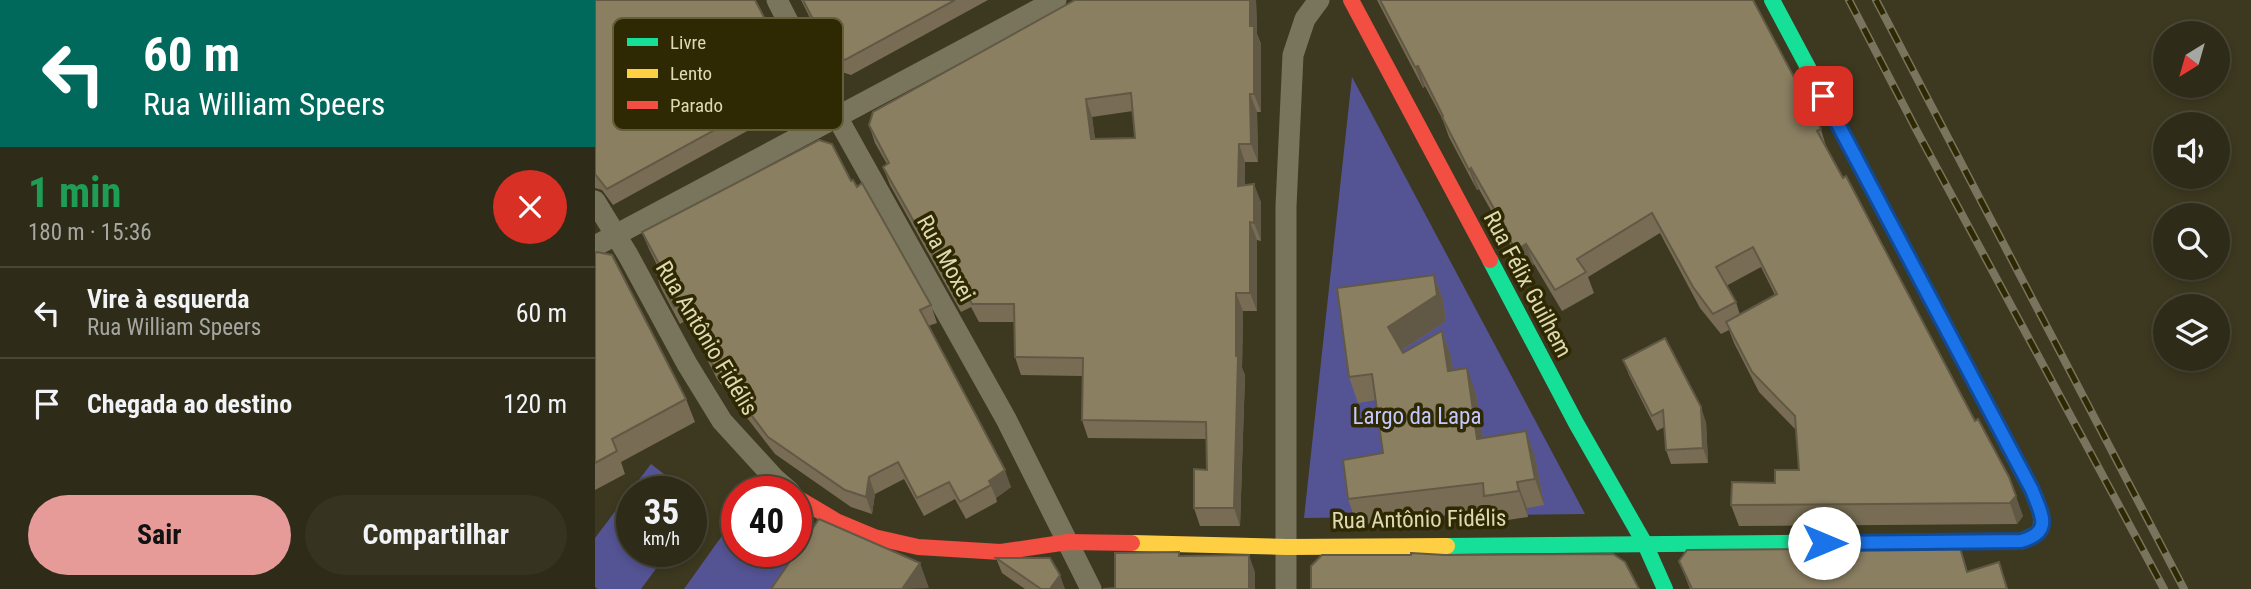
<!DOCTYPE html>
<html lang="pt">
<meta charset="utf-8">
<style>
:root{--surface:#2e2b18;--page:#363321;--text:#f1f3f6;--muted:#a7a7a2;--line:#494737;--accent:#e69b98}
body{margin:0;font-family:"Roboto Condensed",sans-serif;background:var(--page);color:var(--text);height:100vh;display:flex;flex-direction:column;font-size:26px;white-space:nowrap}
*{box-sizing:border-box;margin:0}
p{font-size:23px;color:var(--muted)}
.icon{flex:none;width:38px;height:38px;fill:none;stroke:currentColor;stroke-width:2;stroke-linecap:round;stroke-linejoin:round}
.map{position:relative;flex:1;overflow:hidden}
.sheet{display:flex;flex-direction:column;background:var(--surface);width:595px}
.sheet>*{flex:none}
.hud{background:#00695c;color:#fff;overflow:hidden}
.needle{width:46px;rotate:217deg}
.tools{position:absolute;left:1558px;top:21px;display:grid;gap:14px}
.tools a{display:grid;place-items:center;width:77px;height:77px;border-radius:50%;background:var(--surface);box-shadow:0 4px 10px #0003,0 0 0 2px var(--line);font-size:35px}
.speed{position:absolute;left:21px;top:476px;display:flex;gap:14px;font-size:35px;font-weight:700;text-align:center}
.speed>*{display:grid;place-content:center;width:91px;height:91px;border-radius:50%;background:var(--surface);box-shadow:0 4px 10px #0003,0 0 0 2px var(--line);line-height:1}
.speed small{font-size:18px;font-weight:400}
.speed .limit{border:10px solid #d22;background:#fff;color:#111}
.pin{position:absolute;display:grid;place-items:center;width:60px;height:60px;color:#fff;margin:-30px;border-radius:14px;box-shadow:0 4px 10px #0006}
.me{position:absolute;width:77px;margin:-38px;rotate:90deg;stroke-linejoin:round;filter:drop-shadow(0 0 5px #0008)}
.turn{display:flex;align-items:center;gap:24px;height:147px;padding:0 28px;font-size:32px}
.turn .icon{width:91px;height:91px;stroke-width:2.5}
.turn b{display:block;font-size:49px;line-height:60px}
.round{display:grid;place-items:center;flex:none;width:74px;height:74px;border-radius:37px;background:var(--page)}
.head{display:flex;align-items:center;justify-content:space-between;height:119px;padding:0 28px}
h1{font-size:42px;font-weight:700;line-height:52px;color:#1e9e55}
.cta{display:flex;gap:14px;margin-top:auto;padding:14px 28px}
.cta a{flex:1;height:80px;border-radius:42px;background:var(--accent);color:#111;font-size:28px;font-weight:700;line-height:80px;text-align:center}
.cta a+a{background:var(--page);color:var(--text)}
ul{padding:0;list-style:none}
li{display:flex;align-items:center;gap:21px;height:91px;padding:0 28px;border-top:2px solid var(--line)}
li div{flex:1}
li b{display:block;font-size:26px}
li em{font-style:normal}
main{display:flex;flex:1;min-height:0}
.map>svg:first-child{display:block}
</style>
<main>
<section class="sheet">
<div class="hud">
<div class="turn"><svg class="icon" aria-label="left" viewBox="0 0 24 24"><path d="M17 20v-9H6M10 6l-5 5 5 5"/></svg><div><b>60 m</b>Rua William Speers</div></div>
</div>
<div class="head"><div><h1>1 min</h1><p>180 m · 15:36</p></div><a class="round" style="background:#d93025;color:#fff"><svg class="icon" aria-label="close" viewBox="0 0 24 24"><path d="M6 6l12 12M18 6L6 18"/></svg></a></div>
<ul>
<li><svg class="icon" aria-label="left" viewBox="0 0 24 24"><path d="M17 20v-9H6M10 6l-5 5 5 5"/></svg><div><b>Vire à esquerda</b><p>Rua William Speers</p></div><em>60 m</em></li>
<li><svg class="icon" aria-label="arrive" viewBox="0 0 24 24"><path d="M6 21V4h12l-3 4 3 4H6"/></svg><div><b>Chegada ao destino</b></div><em>120 m</em></li>
</ul>
<div class="cta"><a>Sair</a><a>Compartilhar</a></div>
</section>
<div class="map">
<svg width="1656" height="589" viewBox="0 0 1656 589">
<rect width="100%" height="100%" fill="#3d3920"/>
<g fill="#545495">
<path d="M 757,77 L 990,514 L 709,518 Z"/>
<path d="M 56,464 L 92,492 L 37,492 L 37,551 L 74,551 L 46,589 L 3,589 L 0,587 L 0,538 Z"/>
<path d="M 134,526 L 142,531 L 142,551 L 170,551 L 199,571 L 186,589 L 89,589 Z"/>
</g>
<g fill="none" stroke-linecap="round" stroke-linejoin="round">
<g stroke="#79755c" stroke-width="21">
<path d="M 182,0 L 242,117 L 411,419 L 496,589"/>
<path d="M 0,201 L 33,255 L 92,364 L 127,421 L 180,479 L 195,492"/>
<path d="M 0,246 L 461,0"/>
<path d="M 691,589 L 691,206 L 698,55 L 710,19 L 724,0"/>
</g>
<g stroke="#16e098" stroke-width="16">
<path d="M 1177,0 L 1232,103"/>
<path d="M 895,260 L 981,423 L 1050,544 L 1070,589"/>
<path d="M 852,546 L 1426,541 L 1443,533 C 1456,513 1425,468 1415,449"/>
</g>
<path stroke="#ffcf43" stroke-width="16" d="M 537,543 L 692,547 L 852,546"/>
<g stroke="#f24e42" stroke-width="16">
<path d="M 756,0 L 895,260"/>
<path d="M 1232,103 L 1415,449"/>
<path d="M 201,497 L 243,522 L 279,537 L 323,547 L 406,552 L 473,542 L 537,543"/>
</g>
<g stroke="#78745e" stroke-width="8">
<g id="rail">
<path d="M 1254,0 L 1323,133 L 1569,589"/>
<path d="M 1281,0 L 1589,589"/>
</g>
</g>
<use href="#rail" stroke="#2e2903" stroke-width="5" stroke-dasharray="16" stroke-linecap="butt"/>
</g>
<g fill="#786d54" fill-rule="evenodd">
<path d="M 0,0 L 205,90 L 201,104 L 18,205 L 7,190 L 0,188 Z"/>
<path d="M 206,0 L 393,0 L 256,75 L 241,70 Z"/>
<path d="M 480,0 L 661,0 L 662,34 L 666,44 L 666,112 L 662,112 L 663,162 L 650,162 L 650,185 L 666,202 L 666,241 L 662,240 L 662,311 L 648,311 L 647,368 L 650,375 L 645,526 L 605,526 L 599,508 L 612,470 L 611,439 L 493,438 L 487,420 L 487,376 L 426,375 L 420,357 L 419,322 L 384,322 L 376,307 L 366,312 L 295,185 L 288,167 L 292,164 L 280,143 L 274,125 ZM 538,111 L 540,138 L 500,139 L 497,117 Z"/>
<path d="M 782,0 L 1158,0 L 1226,129 L 1232,150 L 1428,516 L 1422,524 L 1144,526 L 1136,505 L 1180,483 L 1204,470 L 1201,430 L 1164,392 L 1139,343 L 1134,330 L 1126,334 L 1105,308 L 1065,233 L 993,277 L 999,293 L 967,311 L 939,264 L 927,272 L 917,248 L 884,189 L 882,190 L 854,137 L 847,118 L 830,86 L 828,88 ZM 1166,267 L 1180,295 L 1145,315 L 1141,302 L 1131,286 Z"/>
<path d="M 256,181 L 336,305 L 342,323 L 333,326 L 416,487 L 401,498 L 402,502 L 371,519 L 360,499 L 329,516 L 309,479 L 280,494 L 277,514 L 256,507 L 180,454 L 122,379 L 92,320 L 85,324 L 66,288 L 60,271 L 66,273 L 54,249 L 47,232 Z"/>
<path d="M 0,253 L 91,399 L 100,422 L 26,462 L 30,474 L 0,490 Z"/>
<path d="M 839,275 L 848,300 L 851,321 L 807,350 L 808,353 L 847,331 L 856,357 L 858,370 L 881,394 L 888,438 L 940,457 L 949,505 L 932,508 L 933,517 L 899,522 L 894,509 L 762,525 L 753,499 L 788,453 L 781,400 L 763,403 L 754,377 Z"/>
<path d="M 1028,360 L 1111,422 L 1113,463 L 1076,464 L 1071,450 L 1069,427 L 1062,431 L 1034,375 Z"/>
<path d="M 1243,542 L 1245,549 L 1373,572 L 1404,562 L 1413,589 L 1095,589 L 1084,561 L 1211,549 Z"/>
<path d="M 401,558 L 470,589 L 430,589 L 407,573 Z"/>
</g>
<g fill="#615945">
<path d="M 655,0 L 661,0 L 662,34 L 666,44 L 666,112 L 659,94 Z"/>
<path d="M 823,66 L 830,86 L 828,88 L 820,67 Z"/>
<path d="M 199,74 L 205,90 L 201,104 L 196,88 Z"/>
<path d="M 655,94 L 662,112 L 663,162 L 656,144 Z"/>
<path d="M 491,99 L 497,117 L 502,157 L 496,139 Z"/>
<path d="M 644,144 L 650,162 L 650,203 L 643,186 Z"/>
<path d="M 876,168 L 884,189 L 882,190 L 874,170 Z"/>
<path d="M 659,184 L 666,202 L 666,241 L 659,223 Z"/>
<path d="M 655,222 L 662,240 L 662,311 L 655,293 Z"/>
<path d="M 931,244 L 939,264 L 927,272 L 920,251 Z"/>
<path d="M 839,275 L 848,300 L 851,321 L 802,353 L 793,327 Z"/>
<path d="M 641,293 L 648,311 L 647,368 L 650,375 L 645,526 L 639,508 Z"/>
<path d="M 847,331 L 856,357 L 862,397 L 853,371 Z"/>
<path d="M 872,368 L 881,394 L 892,464 L 882,439 Z"/>
<path d="M 1106,407 L 1111,422 L 1113,463 L 1108,448 Z"/>
<path d="M 931,431 L 940,457 L 949,505 L 940,479 Z"/>
<path d="M 410,470 L 416,487 L 401,498 L 394,481 Z"/>
<path d="M 274,477 L 280,494 L 277,514 L 271,497 Z"/>
<path d="M 922,482 L 932,508 L 933,517 L 924,491 Z"/>
<path d="M 1421,496 L 1428,516 L 1422,524 L 1415,503 Z"/>
<path d="M 654,555 L 660,572 L 660,589 L 654,589 Z"/>
<path d="M 325,563 L 334,588 L 307,589 Z"/>
<path d="M 465,575 L 470,589 L 455,589 Z"/>
</g>
<g fill="#8b7f62" stroke="#615945" stroke-width="2" fill-rule="evenodd">
<path d="M 0,0 L 160,0 L 199,74 L 196,88 L 12,189 L 0,174 Z"/>
<path d="M 208,0 L 360,0 L 250,60 L 236,54 Z"/>
<path d="M 480,0 L 655,0 L 655,26 L 659,26 L 659,94 L 655,94 L 656,144 L 644,144 L 643,186 L 659,184 L 659,223 L 655,222 L 655,293 L 641,293 L 641,356 L 643,357 L 639,508 L 599,508 L 599,469 L 612,470 L 611,422 L 487,420 L 488,358 L 420,357 L 419,304 L 377,304 L 369,289 L 360,294 L 288,167 L 294,163 L 274,125 L 278,112 ZM 536,93 L 540,138 L 496,139 L 491,99 Z"/>
<path d="M 785,0 L 1158,0 L 1220,117 L 1226,129 L 1222,131 L 1248,178 L 1251,176 L 1380,421 L 1383,419 L 1414,477 L 1421,496 L 1415,503 L 1136,505 L 1137,482 L 1180,483 L 1180,470 L 1204,470 L 1200,416 L 1157,372 L 1131,322 L 1182,294 L 1158,247 L 1121,267 L 1141,302 L 1118,314 L 1098,287 L 1057,213 L 982,259 L 991,272 L 960,290 L 931,244 L 920,251 L 910,228 L 876,168 L 874,170 L 847,117 L 848,116 L 823,66 L 820,67 Z"/>
<path d="M 224,140 L 237,144 L 256,181 L 258,180 L 262,187 L 267,183 L 336,305 L 325,310 L 410,470 L 394,481 L 396,485 L 365,502 L 354,482 L 322,498 L 303,462 L 274,477 L 271,497 L 250,490 L 173,437 L 116,362 L 86,303 L 79,307 L 60,271 L 69,273 L 47,232 Z"/>
<path d="M 2,252 L 17,255 L 91,399 L 17,439 L 22,451 L 0,463 L 0,253 Z"/>
<path d="M 839,275 L 842,295 L 793,327 L 808,353 L 847,331 L 853,371 L 872,368 L 882,439 L 931,431 L 940,479 L 922,482 L 924,491 L 889,496 L 888,483 L 753,499 L 748,460 L 788,453 L 777,374 L 754,377 L 742,288 Z"/>
<path d="M 1070,338 L 1106,407 L 1108,448 L 1071,450 L 1068,410 L 1057,416 L 1028,360 Z"/>
<path d="M 224,519 L 325,563 L 307,589 L 176,589 Z"/>
<path d="M 1210,542 L 1243,542 L 1244,549 L 1365,548 L 1372,572 L 1404,562 L 1412,589 L 1097,589 L 1084,561 L 1092,550 L 1211,549 Z"/>
<path d="M 584,552 L 584,556 L 654,555 L 654,589 L 508,589 L 520,588 L 520,553 Z"/>
<path d="M 816,553 L 850,555 L 1018,554 L 1030,562 L 1044,589 L 716,589 L 716,566 L 727,555 L 816,555 Z"/>
<path d="M 401,558 L 455,558 L 465,575 L 455,589 L 446,589 Z"/>
</g>
<g fill="none" stroke-linecap="round" stroke-linejoin="round">
<g stroke="#114b97" stroke-width="18">
<path id="route" d="M 1228,96 L 1437,490 C 1446,514 1459,532 1426,541 L 1229,543"/>
</g>
<use href="#route" stroke="#1a73e8" stroke-width="12"/>
</g>
<g text-anchor="middle" stroke-width="7" stroke-linejoin="round" paint-order="stroke">
<g font-size="23" fill="#dfd9b0" stroke="#2e2903">
<text transform="translate(351 258) rotate(61)" y="8">Rua Moxei</text>
<text transform="translate(933 284) rotate(62)" y="8">Rua Félix Guilhem</text>
<text transform="translate(112 338) rotate(59)" y="8">Rua Antônio Fidélis</text>
<text transform="translate(824 519) rotate(-1)" y="8">Rua Antônio Fidélis</text>
</g>
<g font-size="23" fill="#c3c8fd" stroke="#2e2903">
<text x="822" y="424">Largo da Lapa</text>
</g>
</g>
<rect x="18" y="18" width="230" height="112" rx="10" fill="#2e2903" stroke="#635e37" stroke-width="2"/>
<rect x="32" y="38" width="31" height="8" fill="#16e098"/>
<rect x="32" y="69" width="31" height="9" fill="#ffcf43"/>
<rect x="32" y="101" width="31" height="8" fill="#f24e42"/>
<g font-size="19" fill="#dfd9b0">
<text x="75" y="49">Livre</text>
<text x="75" y="80">Lento</text>
<text x="75" y="112">Parado</text>
</g>
</svg>
<div class="tools">
<a><svg class="needle" viewBox="-14 -14 28 28"><path d="M0-13l5 13h-10z" fill="#e53935"/><path d="M0 13l5-13h-10z" fill="#a7a7a2"/></svg></a>
<a><svg class="icon" aria-label="sound" viewBox="0 0 24 24"><path d="M4 9h4l5-4v14l-5-4H4zM17 9q2 3 0 6"/></svg></a>
<a><svg class="icon" aria-label="search" viewBox="0 0 24 24"><circle cx="10" cy="10" r="6"/><path d="M15 15l6 6"/></svg></a>
<a><svg class="icon" aria-label="layers" viewBox="0 0 24 24"><path d="M12 4l9 5-9 5-9-5zM3 14l9 5 9-5"/></svg></a>
</div>
<div class="speed"><div>35<small>km/h</small></div><div class="limit">40</div></div>
<div class="pin" style="left:1228px;top:96px;background:#d93025"><svg class="icon" aria-label="arrive" viewBox="0 0 24 24"><path d="M6 21V4h12l-3 4 3 4H6"/></svg></div>
<svg class="me" style="left:1229px;top:543px" viewBox="-20 -20 40 40"><circle r="19" fill="#fff"/><path d="M0-13L10 11 0 6-10 11z" fill="#1a73e8"/></svg>
</div>
</main>
